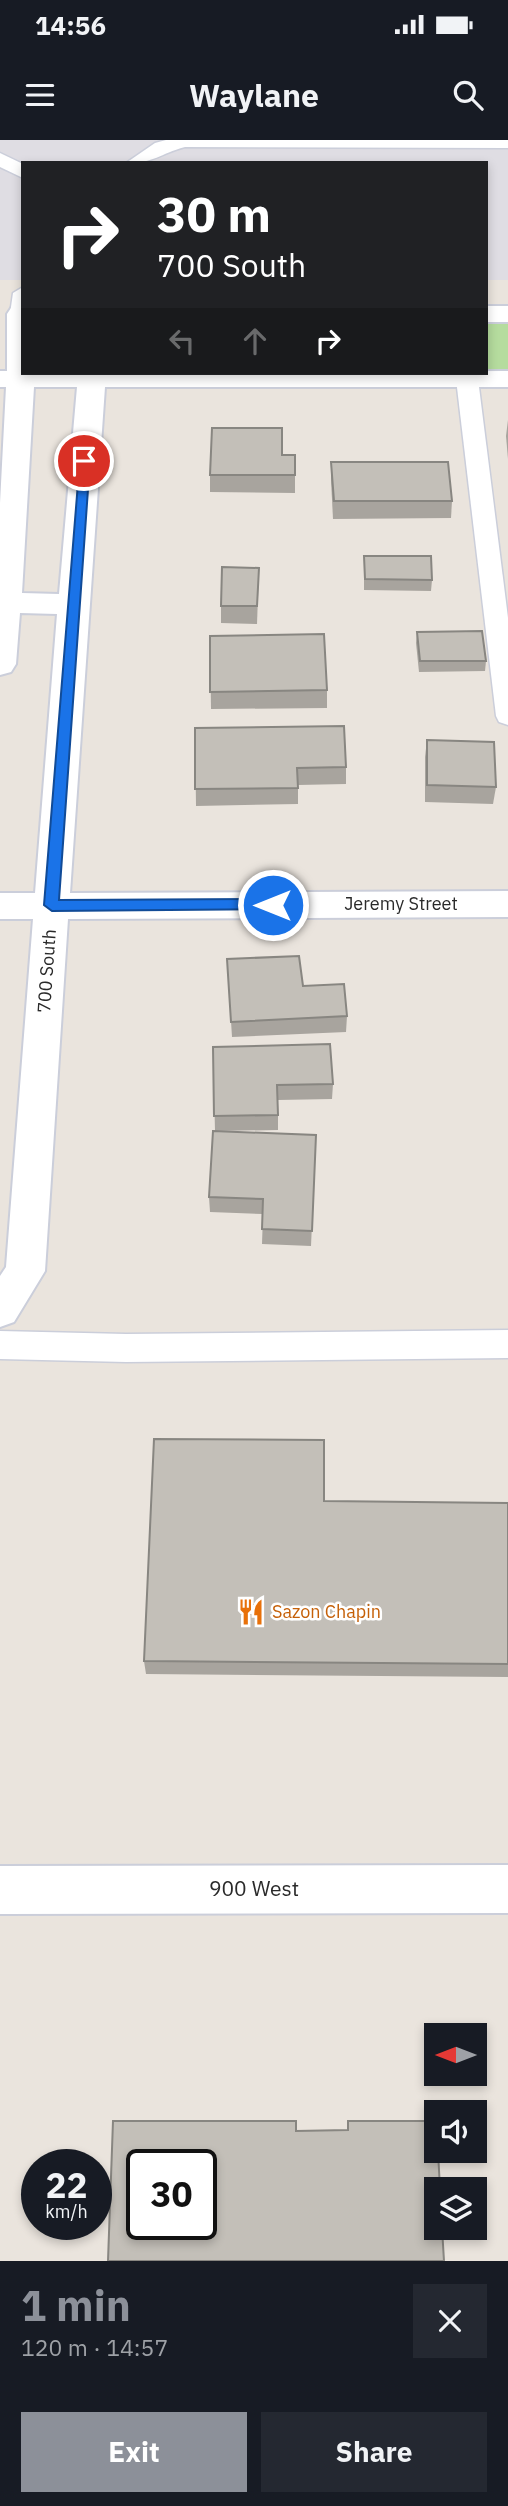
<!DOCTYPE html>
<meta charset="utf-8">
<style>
:root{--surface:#171b24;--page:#242831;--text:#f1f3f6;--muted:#9ea1a6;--accent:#8c9099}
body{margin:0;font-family:"IBM Plex Sans",sans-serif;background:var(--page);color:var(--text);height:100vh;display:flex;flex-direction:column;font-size:26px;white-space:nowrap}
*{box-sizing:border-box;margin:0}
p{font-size:23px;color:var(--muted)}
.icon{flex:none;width:38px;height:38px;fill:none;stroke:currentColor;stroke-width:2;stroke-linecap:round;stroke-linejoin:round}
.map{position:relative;height:2121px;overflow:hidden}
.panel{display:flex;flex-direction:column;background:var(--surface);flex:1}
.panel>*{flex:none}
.top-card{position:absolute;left:21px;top:21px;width:467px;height:214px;border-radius:0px;box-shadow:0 4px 10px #0003;background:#202124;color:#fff;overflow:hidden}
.needle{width:46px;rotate:270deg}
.tools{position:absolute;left:424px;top:1883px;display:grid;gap:14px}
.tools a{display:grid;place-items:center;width:63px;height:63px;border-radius:0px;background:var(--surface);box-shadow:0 4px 10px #0003;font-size:35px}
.speed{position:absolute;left:21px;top:2009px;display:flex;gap:14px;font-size:35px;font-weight:700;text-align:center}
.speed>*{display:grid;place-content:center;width:91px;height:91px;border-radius:50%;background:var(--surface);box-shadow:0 4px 10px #0003;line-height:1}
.speed small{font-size:18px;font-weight:400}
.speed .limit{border:4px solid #111;border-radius:10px;background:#fff;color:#111}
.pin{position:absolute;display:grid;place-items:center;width:60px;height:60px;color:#fff;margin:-30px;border:4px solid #fff;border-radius:50%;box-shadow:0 2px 7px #0007}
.me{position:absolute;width:77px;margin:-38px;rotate:270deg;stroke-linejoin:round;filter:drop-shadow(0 0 5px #0008)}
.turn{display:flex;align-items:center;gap:24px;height:147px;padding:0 21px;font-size:32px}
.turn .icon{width:91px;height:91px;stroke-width:2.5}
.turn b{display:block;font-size:49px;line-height:60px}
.lanes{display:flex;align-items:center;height:66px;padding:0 21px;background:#0003;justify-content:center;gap:35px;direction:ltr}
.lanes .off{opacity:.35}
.round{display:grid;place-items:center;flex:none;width:74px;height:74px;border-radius:0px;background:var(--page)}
.overview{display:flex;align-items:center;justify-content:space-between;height:119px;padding:0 21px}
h1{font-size:42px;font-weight:700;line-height:52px;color:var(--accent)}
.action{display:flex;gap:14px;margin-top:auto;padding:14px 21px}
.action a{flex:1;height:80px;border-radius:0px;background:var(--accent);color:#fff;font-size:28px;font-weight:700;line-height:80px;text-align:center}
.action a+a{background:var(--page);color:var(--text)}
.status{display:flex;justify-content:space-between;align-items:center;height:49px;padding:0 35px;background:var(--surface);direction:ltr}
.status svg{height:19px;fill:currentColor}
header{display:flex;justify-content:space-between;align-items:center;height:91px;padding:0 21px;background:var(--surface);font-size:32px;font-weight:700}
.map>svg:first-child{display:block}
</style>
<div class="status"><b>14:56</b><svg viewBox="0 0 49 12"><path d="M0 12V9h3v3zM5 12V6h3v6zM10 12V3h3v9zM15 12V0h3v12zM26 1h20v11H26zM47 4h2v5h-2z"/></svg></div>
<header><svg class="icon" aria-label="menu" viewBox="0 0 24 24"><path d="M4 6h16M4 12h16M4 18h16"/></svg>Waylane<svg class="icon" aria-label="search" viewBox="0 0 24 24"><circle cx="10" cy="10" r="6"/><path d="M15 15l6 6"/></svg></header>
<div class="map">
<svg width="508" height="2121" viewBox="0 0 508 2121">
<rect width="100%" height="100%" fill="#eae4dd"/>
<path fill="#dfdde3" d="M 0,0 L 508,0 L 508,140 L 487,140 L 486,23 L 23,23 L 23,140 L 0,140 Z"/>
<path fill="#b5dc9e" d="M 486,184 L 508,184 L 508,233 L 487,233 Z"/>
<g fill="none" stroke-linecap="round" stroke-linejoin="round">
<g stroke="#cbceda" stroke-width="3">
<g id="lane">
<path d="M 166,0 L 508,0 L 508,8 L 185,7 C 159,14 155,23 126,23 L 155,3 Z"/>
<path d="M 0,13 L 23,24 L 23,38 L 0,27 Z"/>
<path d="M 23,147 L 23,180 L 20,180 L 10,174 L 13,153 Z"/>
<path d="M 466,233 L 475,234 L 478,239 L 508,478 L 508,585 L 499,582 L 496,576 L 456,239 Z"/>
<path d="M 508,1190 L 508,1218 L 126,1222 L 0,1219 L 0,1191 L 126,1194 Z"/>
</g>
</g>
<g stroke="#cbceda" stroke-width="4">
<g id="street">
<path d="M 20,166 L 23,167 L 23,233 L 508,231 L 508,247 L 105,247 L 70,753 L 508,751 L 508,777 L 68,779 L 45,1131 L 14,1182 L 0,1187 L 0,1136 L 6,1127 L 33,779 L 0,779 L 0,753 L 35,753 L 57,474 L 20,473 L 16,524 L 11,532 L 0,535 L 0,363 L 6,247 L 0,247 L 0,231 L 7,231 L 7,174 L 11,168 ZM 34,247 L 77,247 L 59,454 L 22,453 Z"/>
<rect x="486" y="166" width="22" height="16"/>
</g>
</g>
<g stroke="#cbceda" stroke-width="4">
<path id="secondary" d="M 508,1725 L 508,1773 L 0,1774 L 0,1726 Z"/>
</g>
<use href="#lane" fill="#fff" fill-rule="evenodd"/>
<use href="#street" fill="#fff" fill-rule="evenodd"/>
<use href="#secondary" fill="#fff" fill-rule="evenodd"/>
</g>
<g fill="#a8a49e">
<path d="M 508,280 L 508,319 L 506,296 Z"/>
<path d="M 282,315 L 295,335 L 295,353 L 210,352 L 210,335 Z"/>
<path d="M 331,322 L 452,361 L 451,378 L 333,379 L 331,340 Z"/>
<path d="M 364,416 L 432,440 L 431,451 L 364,450 Z"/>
<path d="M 259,428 L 257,484 L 221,483 L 221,466 Z"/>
<path d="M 417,492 L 486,521 L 485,531 L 419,532 L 416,503 Z"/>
<path d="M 210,496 L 327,550 L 327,568 L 211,569 Z"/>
<path d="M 195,588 L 346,627 L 346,644 L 298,645 L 298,664 L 196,666 Z"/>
<path d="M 427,600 L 496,647 L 493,664 L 425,662 L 425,617 Z"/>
<path d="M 227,819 L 303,846 L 347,876 L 346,892 L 232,897 Z"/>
<path d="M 213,907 L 333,944 L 332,959 L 278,960 L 278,990 L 215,991 Z"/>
<path d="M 316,995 L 311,1106 L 262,1104 L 263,1074 L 210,1072 L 209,1057 Z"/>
<path d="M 324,1361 L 508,1363 L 508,1537 L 146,1534 L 144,1521 Z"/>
</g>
<g fill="#c3bfb8" stroke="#888681" stroke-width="2" fill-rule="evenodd">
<path d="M 212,288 L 282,288 L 282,315 L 295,315 L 295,335 L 210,335 Z"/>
<path d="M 331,322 L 448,322 L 452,361 L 334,361 Z"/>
<path d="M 364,416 L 431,416 L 432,440 L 365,439 Z"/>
<path d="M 222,427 L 259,428 L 257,466 L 221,466 Z"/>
<path d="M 482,491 L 486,521 L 420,521 L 417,492 Z"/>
<path d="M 324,494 L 327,550 L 210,552 L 210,496 Z"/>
<path d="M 344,586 L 346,627 L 297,628 L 298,648 L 195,649 L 195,588 Z"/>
<path d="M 427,600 L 494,602 L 496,647 L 427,645 Z"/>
<path d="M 299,816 L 303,846 L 344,844 L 347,876 L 231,882 L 227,819 Z"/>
<path d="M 330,904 L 333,944 L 277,945 L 278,975 L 214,976 L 213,907 Z"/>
<path d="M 213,991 L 316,995 L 312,1091 L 262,1089 L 263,1059 L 209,1057 Z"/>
<path d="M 154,1299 L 324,1300 L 324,1361 L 508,1363 L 508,1524 L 144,1521 Z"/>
<path d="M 113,1981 L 296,1981 L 296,1991 L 348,1990 L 348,1981 L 436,1981 L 436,2011 L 438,2011 L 440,2049 L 436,2049 L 436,2088 L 442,2088 L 444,2121 L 108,2121 ZM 142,2025 L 201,2025 L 201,2084 L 142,2084 Z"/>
</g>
<path fill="#1a73e8" stroke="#114b97" stroke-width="2" d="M 80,318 L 90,321 L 59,760 L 273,759 L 281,765 L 278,769 L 52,771 L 44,765 Z"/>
<defs>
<g id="restaurant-bare" transform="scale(2.1)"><path d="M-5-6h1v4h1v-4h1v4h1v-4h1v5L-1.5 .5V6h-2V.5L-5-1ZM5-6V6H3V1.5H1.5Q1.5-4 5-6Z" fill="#e8710a" stroke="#fff" stroke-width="2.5" paint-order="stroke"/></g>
</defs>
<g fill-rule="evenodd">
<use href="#restaurant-bare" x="251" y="1472"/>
</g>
<g text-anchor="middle" stroke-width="5" stroke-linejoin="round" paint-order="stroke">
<g font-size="18" fill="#2a2a2a" stroke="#fff">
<text x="401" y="770">Jeremy Street</text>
<text transform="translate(47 831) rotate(-86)" y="6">700 South</text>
</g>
<g font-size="18" fill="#c56008" stroke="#fff" text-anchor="start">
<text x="272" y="1478">Sazon Chapin</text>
</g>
<g font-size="21" fill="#2a2a2a" stroke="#fff">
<text x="254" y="1756">900 West</text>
</g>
</g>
</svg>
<div class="tools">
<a><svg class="needle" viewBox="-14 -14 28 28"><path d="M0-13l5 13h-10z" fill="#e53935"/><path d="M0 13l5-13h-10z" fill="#9ea1a6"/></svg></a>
<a><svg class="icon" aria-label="sound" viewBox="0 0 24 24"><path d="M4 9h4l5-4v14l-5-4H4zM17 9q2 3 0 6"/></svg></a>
<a><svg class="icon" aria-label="layers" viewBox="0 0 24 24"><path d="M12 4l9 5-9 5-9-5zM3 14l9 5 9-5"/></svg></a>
</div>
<div class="speed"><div>22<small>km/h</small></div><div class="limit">30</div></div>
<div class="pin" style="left:84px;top:321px;background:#d93025"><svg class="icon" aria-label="arrive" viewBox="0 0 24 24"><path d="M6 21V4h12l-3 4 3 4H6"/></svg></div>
<svg class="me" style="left:273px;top:765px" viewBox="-20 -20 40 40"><circle r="17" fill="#1a73e8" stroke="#fff" stroke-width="3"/><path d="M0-11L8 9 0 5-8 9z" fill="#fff"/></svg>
<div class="top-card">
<div class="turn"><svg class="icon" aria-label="right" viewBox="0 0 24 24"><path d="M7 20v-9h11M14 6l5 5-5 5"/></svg><div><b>30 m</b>700 South</div></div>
<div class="lanes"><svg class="icon off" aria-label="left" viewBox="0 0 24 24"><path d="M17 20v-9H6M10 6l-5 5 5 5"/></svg><svg class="icon off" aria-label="ahead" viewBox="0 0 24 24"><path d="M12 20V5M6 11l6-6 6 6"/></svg><svg class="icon" aria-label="right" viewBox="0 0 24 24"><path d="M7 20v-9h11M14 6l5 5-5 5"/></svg></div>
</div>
</div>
<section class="panel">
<div class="overview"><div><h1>1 min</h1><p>120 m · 14:57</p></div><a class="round"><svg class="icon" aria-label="close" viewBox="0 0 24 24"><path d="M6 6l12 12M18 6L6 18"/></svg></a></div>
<div class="action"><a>Exit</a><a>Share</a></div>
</section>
